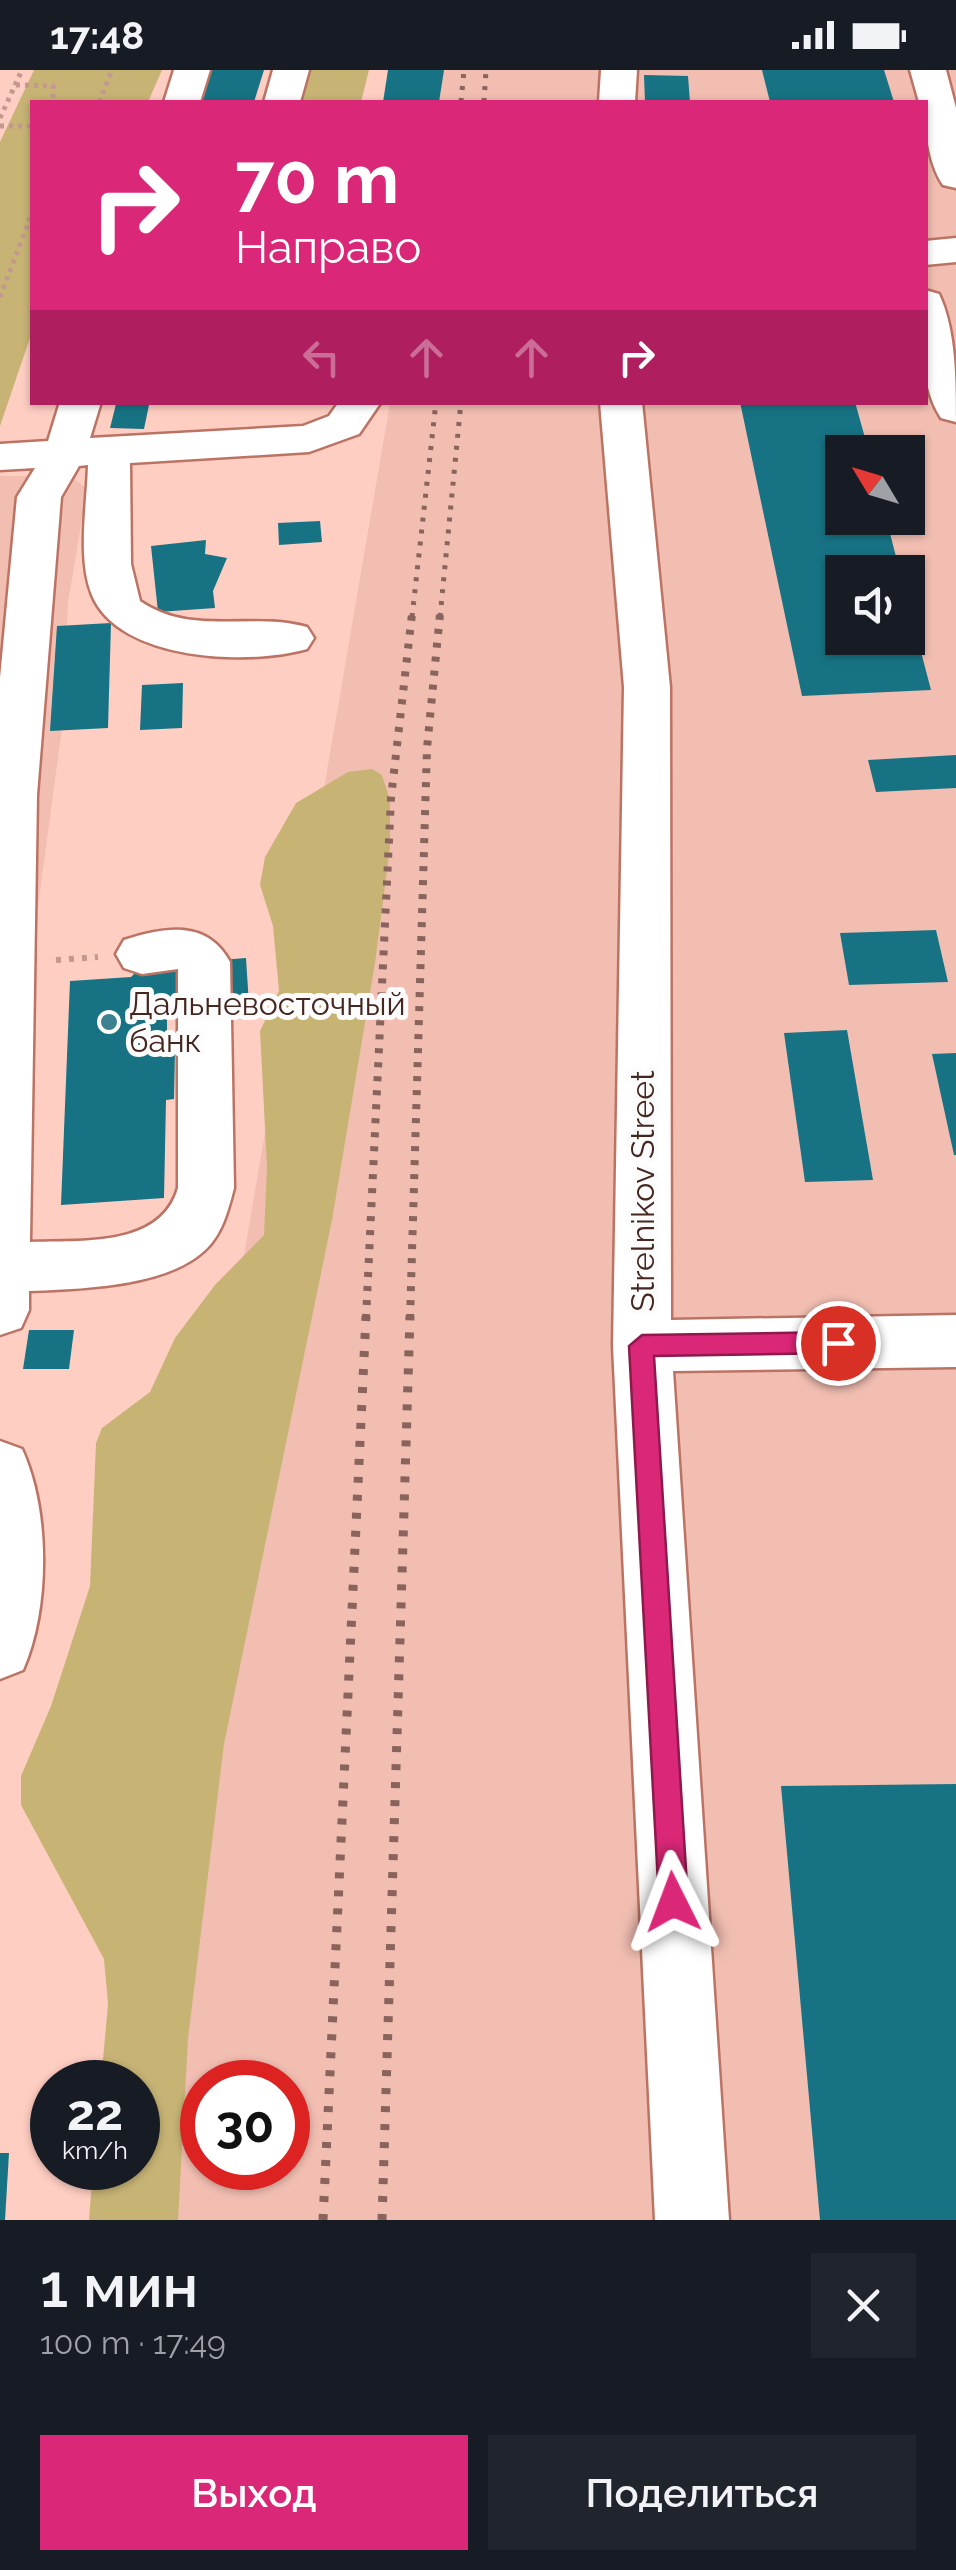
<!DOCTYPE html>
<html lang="ru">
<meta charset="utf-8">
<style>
:root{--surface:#171b24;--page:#20242c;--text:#f1f3f6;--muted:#9ea1a6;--accent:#db2777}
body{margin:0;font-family:Raleway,sans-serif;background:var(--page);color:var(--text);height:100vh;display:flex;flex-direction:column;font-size:38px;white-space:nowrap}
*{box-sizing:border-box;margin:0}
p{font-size:32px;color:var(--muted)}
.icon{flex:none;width:55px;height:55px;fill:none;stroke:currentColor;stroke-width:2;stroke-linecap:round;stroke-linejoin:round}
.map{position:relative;height:2150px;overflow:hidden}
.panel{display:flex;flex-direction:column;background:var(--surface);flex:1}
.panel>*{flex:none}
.banner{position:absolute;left:30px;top:30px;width:898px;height:305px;border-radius:0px;box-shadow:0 2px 8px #0004;background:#db2777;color:#fff;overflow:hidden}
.needle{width:65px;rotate:308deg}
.buttons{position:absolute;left:825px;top:365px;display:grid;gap:20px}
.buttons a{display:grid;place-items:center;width:100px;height:100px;border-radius:0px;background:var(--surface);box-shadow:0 2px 8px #0004;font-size:50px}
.speed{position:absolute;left:30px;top:1990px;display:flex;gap:20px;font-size:50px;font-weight:700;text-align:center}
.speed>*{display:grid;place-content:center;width:130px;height:130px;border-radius:50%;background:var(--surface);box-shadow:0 2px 8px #0004;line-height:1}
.speed small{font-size:25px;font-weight:400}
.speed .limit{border:15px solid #d22;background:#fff;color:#111}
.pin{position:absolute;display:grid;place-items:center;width:85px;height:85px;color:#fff;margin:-42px;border:5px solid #fff;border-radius:50%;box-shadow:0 2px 10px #0007}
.me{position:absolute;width:110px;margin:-55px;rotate:357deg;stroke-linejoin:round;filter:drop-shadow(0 0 8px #0008)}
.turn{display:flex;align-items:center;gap:35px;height:210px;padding:0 40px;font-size:45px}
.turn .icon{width:130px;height:130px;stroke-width:2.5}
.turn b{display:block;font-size:70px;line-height:85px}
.lanes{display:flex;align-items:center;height:95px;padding:0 40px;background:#0003;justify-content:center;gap:50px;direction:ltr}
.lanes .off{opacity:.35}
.round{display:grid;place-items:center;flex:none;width:105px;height:105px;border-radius:0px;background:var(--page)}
.overview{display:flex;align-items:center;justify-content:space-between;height:170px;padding:0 40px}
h1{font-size:60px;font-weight:600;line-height:75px}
.primary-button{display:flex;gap:20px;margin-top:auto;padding:20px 40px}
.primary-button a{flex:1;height:115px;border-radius:0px;background:var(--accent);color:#fff;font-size:40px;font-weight:600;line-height:115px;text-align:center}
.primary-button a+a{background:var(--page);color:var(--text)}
.status{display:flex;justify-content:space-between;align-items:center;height:70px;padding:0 50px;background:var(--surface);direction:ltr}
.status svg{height:28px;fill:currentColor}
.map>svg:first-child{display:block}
</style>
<div class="status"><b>17:48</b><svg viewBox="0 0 49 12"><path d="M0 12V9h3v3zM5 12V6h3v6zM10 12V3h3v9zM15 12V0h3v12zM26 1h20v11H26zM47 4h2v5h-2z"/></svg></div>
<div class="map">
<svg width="956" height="2150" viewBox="0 0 956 2150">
<rect width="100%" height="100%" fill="#ffcec3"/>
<g fill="#f2beb2" fill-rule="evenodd">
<path d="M 432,0 L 956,0 L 956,2150 L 121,2150 L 138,2098 L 138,2012 L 126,1874 L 390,333 L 925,332 L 925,32 L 428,32 ZM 842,382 L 908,382 L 908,448 L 842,448 ZM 842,502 L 908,502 L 908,568 L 842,568 ZM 202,2012 L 288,2012 L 288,2098 L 202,2098 Z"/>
<path d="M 0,406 L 71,406 L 87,419 L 68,533 L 62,658 L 35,859 L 29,969 L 0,973 Z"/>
</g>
<g fill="#c7b475">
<path d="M 34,0 L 162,0 L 148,32 L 32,32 L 32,262 L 0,356 L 0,72 Z"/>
<path d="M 307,0 L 369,0 L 361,32 L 297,32 Z"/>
<path d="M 372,699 L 382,705 L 390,730 L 390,777 L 375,893 L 332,1150 L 224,1674 L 188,1969 L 178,2150 L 89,2150 L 93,2098 L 138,2098 L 138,2012 L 101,2012 L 108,1934 L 104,1889 L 21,1735 L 21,1706 L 51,1636 L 90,1516 L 96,1373 L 102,1358 L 150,1322 L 175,1268 L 215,1215 L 264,1165 L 267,1097 L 260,961 L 279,921 L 273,856 L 260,815 L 265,787 L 296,733 L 348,702 Z"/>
</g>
<g fill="#177384">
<path d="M 209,0 L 264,0 L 254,32 L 198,32 Z"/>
<path d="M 388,0 L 444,0 L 439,32 L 383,32 Z"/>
<path d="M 762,0 L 884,0 L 894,32 L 770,32 Z"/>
<path d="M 644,5 L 688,6 L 690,32 L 645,32 Z"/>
<path d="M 740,332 L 855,332 L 869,382 L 842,382 L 842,448 L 886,448 L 900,502 L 842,502 L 842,568 L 908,568 L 909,536 L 931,620 L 802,626 Z"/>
<path d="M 116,334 L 149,335 L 144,359 L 110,358 Z"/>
<path d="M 320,451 L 322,472 L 279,475 L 278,453 Z"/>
<path d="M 206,470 L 205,484 L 227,488 L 213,521 L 215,538 L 158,542 L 151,476 Z"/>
<path d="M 111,553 L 108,658 L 50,661 L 57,556 Z"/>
<path d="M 183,613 L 182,658 L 140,660 L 142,615 Z"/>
<path d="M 956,685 L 956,718 L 876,722 L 868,690 Z"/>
<path d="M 936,860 L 948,912 L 849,915 L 840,863 Z"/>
<path d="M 246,888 L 249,935 L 224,937 L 221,890 Z"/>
<path d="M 185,895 L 178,932 L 167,935 L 167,981 L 175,981 L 174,1029 L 166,1030 L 164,1128 L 61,1135 L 70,911 L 131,907 L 140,898 Z"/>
<path d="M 847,960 L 873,1110 L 805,1112 L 784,963 Z"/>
<path d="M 956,983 L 956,1085 L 954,1085 L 932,984 Z"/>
<path d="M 29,1260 L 74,1260 L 69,1299 L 23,1299 Z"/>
<path d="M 956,1714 L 956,2150 L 820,2150 L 781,1716 Z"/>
<path d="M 0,2083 L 9,2083 L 5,2150 L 0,2150 Z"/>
</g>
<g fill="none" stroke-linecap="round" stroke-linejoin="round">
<g stroke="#bc7363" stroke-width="5">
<g id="minor">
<path d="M 174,0 L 210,0 L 200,32 L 164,32 Z"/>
<path d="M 273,0 L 309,0 L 300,32 L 264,32 Z"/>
<path d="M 601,0 L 637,0 L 635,32 L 599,32 Z"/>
<path d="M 910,0 L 946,0 L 956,38 L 956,118 L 943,115 C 928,93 925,59 925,32 L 919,32 Z"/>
<path d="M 956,168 L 956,192 L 925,195 L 925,171 Z"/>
<path d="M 925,220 L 939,224 C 956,260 956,310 956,352 L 941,348 C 917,312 925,261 925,220 Z"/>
<path d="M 60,332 L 101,332 L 90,368 L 303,356 L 329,346 L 339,332 L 381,332 L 359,364 L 309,382 L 130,393 L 131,494 L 140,531 C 192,567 251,541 307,557 L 314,568 L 307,579 C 248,596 119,591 92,525 C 77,489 87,434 88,395 L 79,396 L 61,427 L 37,725 L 30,1172 C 81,1170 161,1178 178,1118 L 178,899 L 142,904 L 124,898 L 116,884 L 124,870 C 164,857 207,849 230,892 L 234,1118 C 228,1141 222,1165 204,1181 C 165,1217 80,1219 29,1221 L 29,1240 L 21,1258 L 0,1265 L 0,608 L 17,427 L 35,398 L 0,400 L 0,374 L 48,371 Z"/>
<path d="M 600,332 L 642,332 L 670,617 L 671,1250 L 956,1245 L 956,1297 L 673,1301 L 729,2150 L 655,2150 L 613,1276 L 624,617 Z"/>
<path d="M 0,1371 L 22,1379 C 50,1441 50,1538 23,1600 L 0,1609 Z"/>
</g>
</g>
<g stroke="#c3988e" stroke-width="5" stroke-dasharray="4 5" stroke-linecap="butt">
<path d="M 16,15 L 53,16 L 53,32"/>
<path d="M 99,32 L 112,0"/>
<path d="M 0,48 L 22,0"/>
<path d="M 0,56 L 32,56"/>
<path d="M 0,227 L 32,143"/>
</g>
<path stroke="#c3988e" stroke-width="6" stroke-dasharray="5 8" stroke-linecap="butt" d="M 56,890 L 98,887"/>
<use href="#minor" fill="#fff" fill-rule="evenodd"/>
<g stroke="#89645c" stroke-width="5" stroke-dasharray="4 8" stroke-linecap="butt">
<path d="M 461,32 L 464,0"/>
<path d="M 484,32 L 486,0"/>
<path d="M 412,547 L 436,332"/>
<path d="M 440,547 L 461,332"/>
</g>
<g stroke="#89645c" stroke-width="8" stroke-dasharray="5 9" stroke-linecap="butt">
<path d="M 366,1249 L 391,728 L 412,544"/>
<path d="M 410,1249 L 427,678 L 440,544"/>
</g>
<g stroke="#89645c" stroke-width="9" stroke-dasharray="6 12" stroke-linecap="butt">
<path d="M 323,2150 L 366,1246"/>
<path d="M 382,2150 L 410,1246"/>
</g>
</g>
<path fill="#db2777" stroke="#8e194d" stroke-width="2.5" d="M 838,1262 L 850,1273 L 838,1283 L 654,1286 L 688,1832 L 683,1842 L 673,1847 L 663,1842 L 659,1832 L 629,1276 L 642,1265 Z"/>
<circle fill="#3c818f" stroke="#fcfcfc" stroke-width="4" cx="109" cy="952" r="10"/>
<g text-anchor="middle" stroke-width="10" stroke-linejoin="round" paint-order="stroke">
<g font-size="32" fill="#452720" stroke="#fcfcfc" text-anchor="start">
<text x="129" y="945">Дальневосточный<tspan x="129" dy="37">банк</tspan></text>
</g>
<g font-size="32" fill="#452720" stroke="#fcfcfc">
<text transform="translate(643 1121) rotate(-90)" y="11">Strelnikov Street</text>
</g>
</g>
</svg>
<div class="buttons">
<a><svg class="needle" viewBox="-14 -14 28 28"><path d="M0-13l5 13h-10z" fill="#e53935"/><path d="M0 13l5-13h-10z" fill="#9ea1a6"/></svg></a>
<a><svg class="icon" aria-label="sound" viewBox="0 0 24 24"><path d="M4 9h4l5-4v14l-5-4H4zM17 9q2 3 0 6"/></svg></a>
</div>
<div class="speed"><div>22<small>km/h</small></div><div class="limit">30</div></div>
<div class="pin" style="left:838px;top:1273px;background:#d93025"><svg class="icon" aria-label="arrive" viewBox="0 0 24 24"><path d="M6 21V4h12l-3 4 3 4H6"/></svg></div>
<svg class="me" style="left:673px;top:1832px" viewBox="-20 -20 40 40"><path d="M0-17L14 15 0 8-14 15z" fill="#db2777" stroke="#fff" stroke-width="4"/></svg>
<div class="banner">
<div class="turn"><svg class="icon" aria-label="right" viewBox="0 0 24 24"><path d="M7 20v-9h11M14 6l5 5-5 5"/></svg><div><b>70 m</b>Направо</div></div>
<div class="lanes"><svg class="icon off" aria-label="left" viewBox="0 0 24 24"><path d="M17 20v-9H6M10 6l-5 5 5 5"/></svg><svg class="icon off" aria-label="ahead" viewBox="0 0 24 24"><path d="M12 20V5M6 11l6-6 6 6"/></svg><svg class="icon off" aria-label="ahead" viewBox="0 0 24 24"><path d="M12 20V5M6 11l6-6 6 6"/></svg><svg class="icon" aria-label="right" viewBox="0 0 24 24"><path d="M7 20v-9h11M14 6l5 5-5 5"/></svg></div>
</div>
</div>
<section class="panel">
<div class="overview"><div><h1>1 мин</h1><p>100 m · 17:49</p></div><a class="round"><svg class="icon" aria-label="close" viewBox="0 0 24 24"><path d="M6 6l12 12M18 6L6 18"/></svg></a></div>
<div class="primary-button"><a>Выход</a><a>Поделиться</a></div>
</section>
